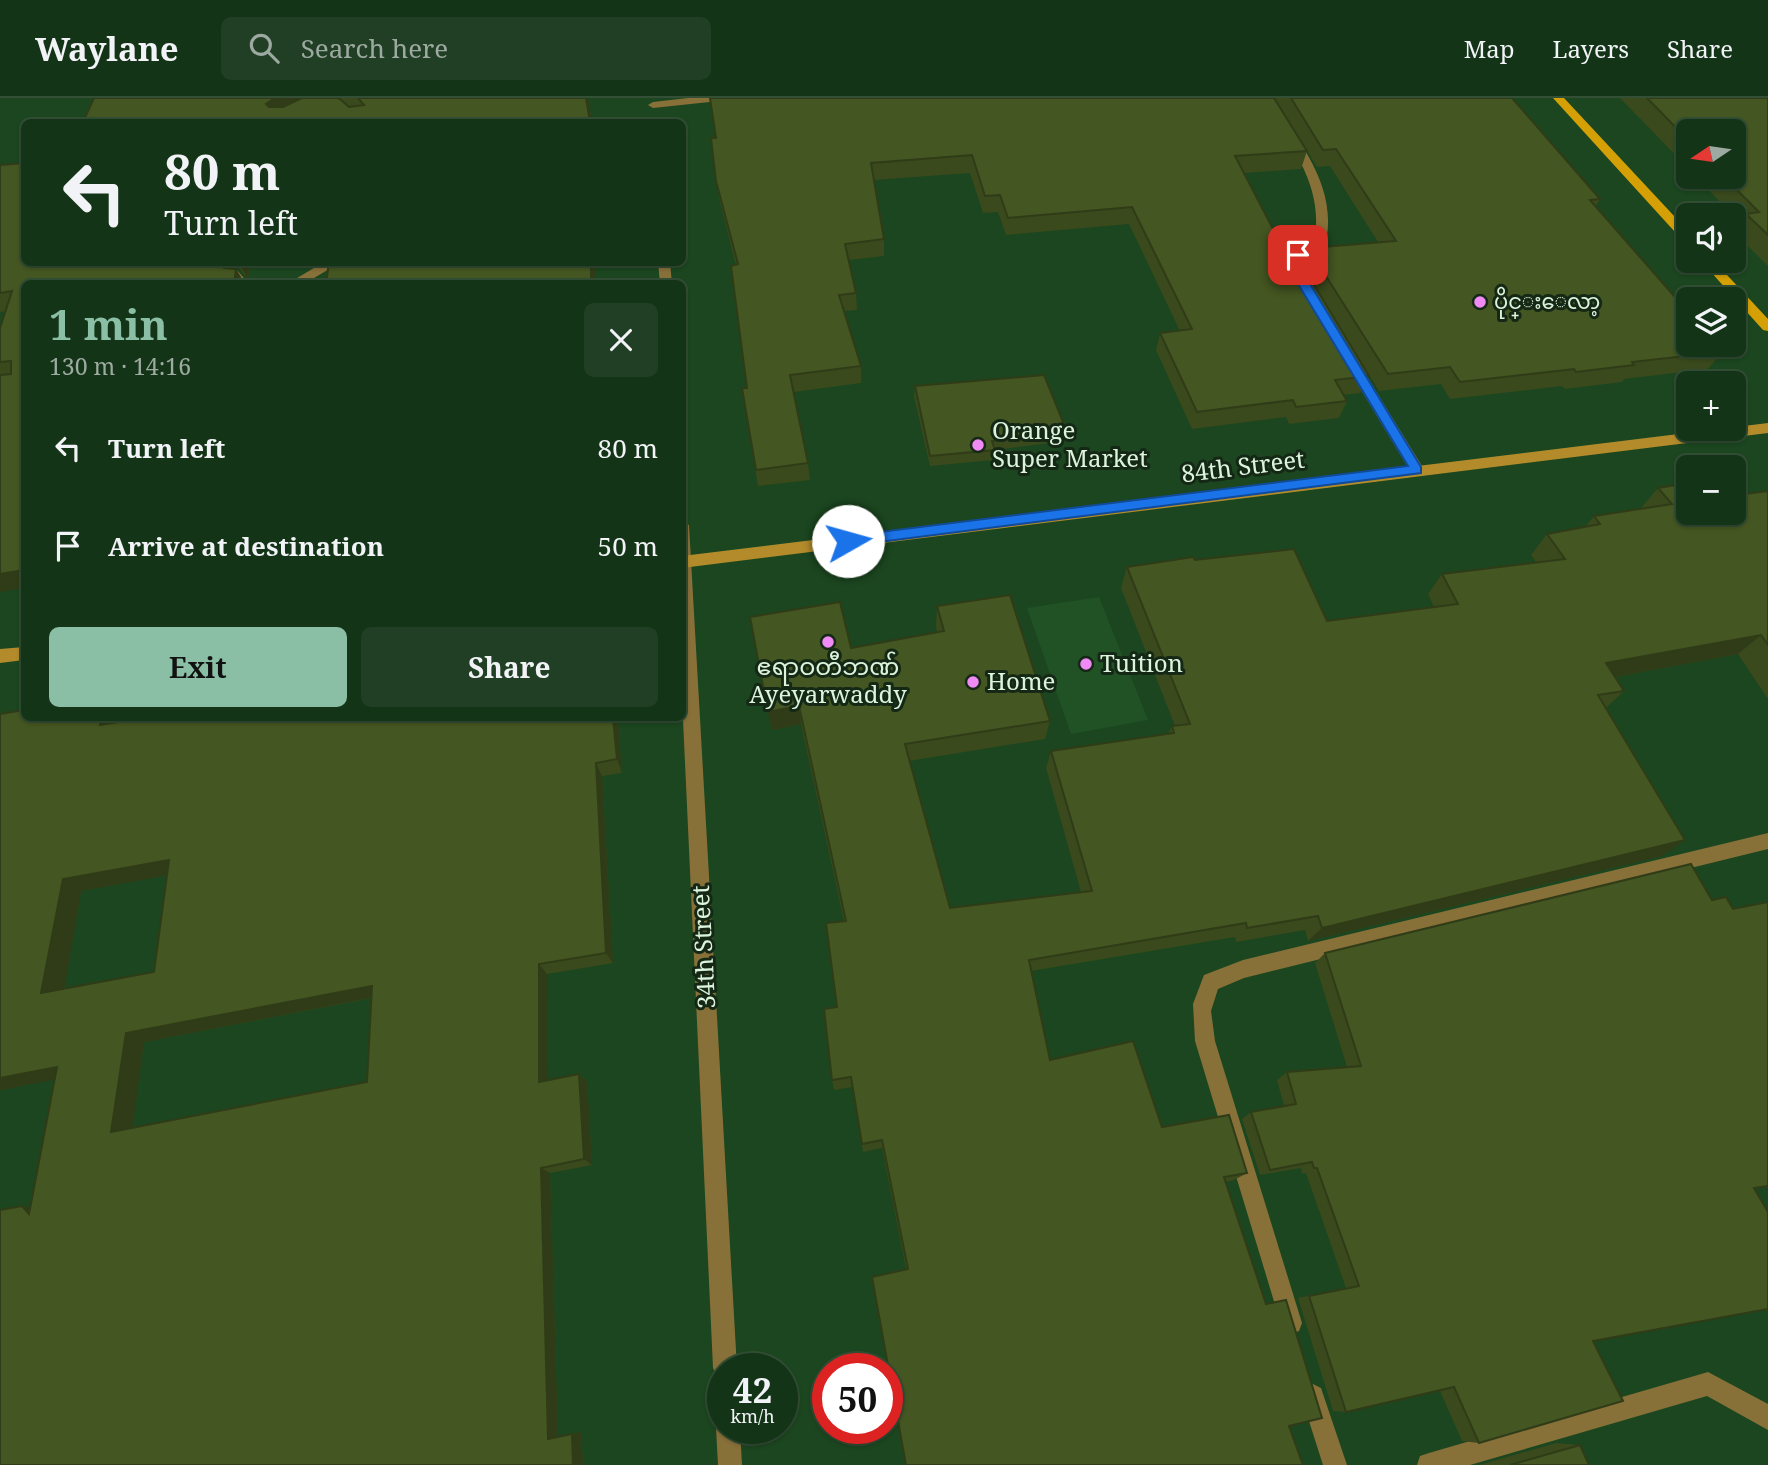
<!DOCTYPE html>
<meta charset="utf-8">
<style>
:root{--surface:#143417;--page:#213f24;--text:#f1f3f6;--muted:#9daaa1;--line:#334f36;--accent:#8abfa5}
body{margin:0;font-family:"Noto Serif","Noto Sans Myanmar",serif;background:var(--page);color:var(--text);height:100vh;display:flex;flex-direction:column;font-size:26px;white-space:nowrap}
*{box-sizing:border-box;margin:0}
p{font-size:23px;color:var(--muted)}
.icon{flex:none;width:38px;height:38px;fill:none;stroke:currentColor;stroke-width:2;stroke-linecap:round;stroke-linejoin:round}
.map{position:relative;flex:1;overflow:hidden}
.drawer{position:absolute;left:21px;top:182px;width:665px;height:441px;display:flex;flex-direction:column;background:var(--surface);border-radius:10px;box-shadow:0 2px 5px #0004,0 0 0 2px var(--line)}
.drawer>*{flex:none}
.guide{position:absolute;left:21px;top:21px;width:665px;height:147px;border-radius:10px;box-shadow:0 2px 5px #0004,0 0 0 2px var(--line);background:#143417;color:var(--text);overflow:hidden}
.needle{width:46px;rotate:257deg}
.tools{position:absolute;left:1676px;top:21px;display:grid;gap:14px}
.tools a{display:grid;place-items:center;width:70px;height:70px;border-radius:10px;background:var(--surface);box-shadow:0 2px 5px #0004,0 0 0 2px var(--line);font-size:35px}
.speed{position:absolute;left:707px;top:1255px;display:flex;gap:14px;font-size:35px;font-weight:700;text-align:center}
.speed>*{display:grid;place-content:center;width:91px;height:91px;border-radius:50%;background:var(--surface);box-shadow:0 2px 5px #0004,0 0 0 2px var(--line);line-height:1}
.speed small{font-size:18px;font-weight:400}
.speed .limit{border:10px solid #d22;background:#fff;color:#111}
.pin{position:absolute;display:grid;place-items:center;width:60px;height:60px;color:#fff;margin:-30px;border-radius:14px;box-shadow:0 4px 10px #0006}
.me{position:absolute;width:77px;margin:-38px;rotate:83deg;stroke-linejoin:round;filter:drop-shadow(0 0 5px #0008)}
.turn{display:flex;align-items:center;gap:24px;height:147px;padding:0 28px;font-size:32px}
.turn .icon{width:91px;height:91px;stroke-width:2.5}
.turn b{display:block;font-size:49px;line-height:60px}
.round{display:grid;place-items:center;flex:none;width:74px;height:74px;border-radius:10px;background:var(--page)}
.summary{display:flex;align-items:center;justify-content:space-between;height:119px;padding:0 28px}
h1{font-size:42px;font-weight:700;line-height:52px;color:var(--accent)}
.primary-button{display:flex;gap:14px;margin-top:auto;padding:14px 28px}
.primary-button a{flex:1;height:80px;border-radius:10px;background:var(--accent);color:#111;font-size:28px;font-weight:700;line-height:80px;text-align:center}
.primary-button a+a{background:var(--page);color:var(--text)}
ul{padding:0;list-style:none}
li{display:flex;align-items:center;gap:21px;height:98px;padding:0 28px}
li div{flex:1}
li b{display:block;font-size:26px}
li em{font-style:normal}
header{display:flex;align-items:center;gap:42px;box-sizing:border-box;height:98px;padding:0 35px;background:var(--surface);border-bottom:2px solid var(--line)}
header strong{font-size:33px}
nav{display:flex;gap:38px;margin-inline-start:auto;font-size:24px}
.search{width:490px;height:63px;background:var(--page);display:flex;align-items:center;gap:18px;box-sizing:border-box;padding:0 24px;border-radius:10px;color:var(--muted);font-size:26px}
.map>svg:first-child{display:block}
</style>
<header>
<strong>Waylane</strong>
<div class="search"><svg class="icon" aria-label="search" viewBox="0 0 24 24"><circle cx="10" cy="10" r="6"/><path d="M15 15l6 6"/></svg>Search here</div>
<nav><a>Map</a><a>Layers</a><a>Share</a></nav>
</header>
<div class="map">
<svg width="1768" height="1367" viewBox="0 0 1768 1367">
<rect width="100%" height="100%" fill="#1b461f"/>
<path fill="#205225" d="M 1099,499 L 1148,622 L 1071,636 L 1027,510 Z"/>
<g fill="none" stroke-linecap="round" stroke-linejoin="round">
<g fill="#887039" fill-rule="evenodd">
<path d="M 688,0 L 724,0 L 719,3 L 653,10 L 648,7 L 653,4 Z"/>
<path d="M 1262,0 L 1272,0 C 1298,43 1335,85 1327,138 L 1302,160 L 1303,171 L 1307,180 L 1301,184 L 1295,180 L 1289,164 L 1295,152 L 1315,137 C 1323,85 1287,42 1262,0 Z"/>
<path d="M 217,164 L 230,164 L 249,186 L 236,186 Z"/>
<path d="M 324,164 L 341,164 L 304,186 L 287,186 Z"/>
<path d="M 658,164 L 670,164 L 672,186 L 660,186 Z"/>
<path d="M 1353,263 L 1358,264 L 1422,368 L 1424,372 L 1422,376 L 1412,376 L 1346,267 Z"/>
<path d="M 682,422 L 689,427 L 737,1270 L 723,1270 L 723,1281 L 717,1278 L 713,1270 L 682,600 Z"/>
<path d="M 1768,735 L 1768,751 L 1244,880 L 1218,891 L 1211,913 L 1215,943 L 1302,1225 L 1299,1233 L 1291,1236 L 1283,1233 L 1195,943 L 1193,906 L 1204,877 L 1243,862 Z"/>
<path d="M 1708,1274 L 1768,1306 L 1768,1332 L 1707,1298 L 1470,1367 L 1417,1367 L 1420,1358 L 1429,1355 Z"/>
<path d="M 1313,1286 L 1321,1290 L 1347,1367 L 1323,1367 L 1301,1298 L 1305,1290 Z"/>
<path d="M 723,1320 L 723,1330 L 740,1330 L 742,1367 L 718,1367 L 716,1330 Z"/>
</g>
<g fill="#b38b2b" fill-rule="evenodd">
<path d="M 1768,325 L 1768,335 L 682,470 L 682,458 Z"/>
<path d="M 24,549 L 24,562 L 0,565 L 0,551 Z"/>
</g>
<g fill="#d4a006" fill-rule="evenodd">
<path d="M 1553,0 L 1564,0 L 1689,134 L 1689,146 L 1685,145 Z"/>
<path d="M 1701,163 L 1714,163 L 1768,221 L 1768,233 L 1763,232 Z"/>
</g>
</g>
<g fill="#3a4a1c" fill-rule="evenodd">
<path d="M 94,0 L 588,0 L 592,24 Z"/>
<path d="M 1275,0 L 1512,0 L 1600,101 L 1596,108 L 1722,254 L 1708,271 L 1624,281 L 1622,284 L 1565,291 L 1562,288 L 1450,301 L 1441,286 L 1379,293 L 1325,205 L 1369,278 L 1360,295 L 1343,297 L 1347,303 L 1339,320 L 1289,326 L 1286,319 L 1192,331 L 1156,252 L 1160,235 L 1180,233 L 1129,126 L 1006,137 L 998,114 L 983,115 L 970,75 L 874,82 L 884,141 L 884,158 L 849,162 L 856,195 L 857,212 L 844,213 L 861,268 L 861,285 L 794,294 L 808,365 L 810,382 L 758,388 L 742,290 L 747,290 L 736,167 L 719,100 L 711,40 L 1307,53 L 1301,71 L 1244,75 L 1284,152 L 1304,170 L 1311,150 L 1378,144 L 1330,68 L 1317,69 Z"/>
<path d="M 1620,0 L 1768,0 L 1768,168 L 1734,134 L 1734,131 L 1740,124 L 1734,117 L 1733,117 L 1696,79 L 1734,79 L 1689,33 L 1689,71 Z"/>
<path d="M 0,67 L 224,170 L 236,171 L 245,186 L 24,186 L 0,494 L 0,230 L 6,213 L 0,214 Z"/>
<path d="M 234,164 L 251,164 L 248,181 Z"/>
<path d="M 915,288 L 1067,334 L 1065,343 L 995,352 L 994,362 L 930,368 L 914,298 Z"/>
<path d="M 1658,390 L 1737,397 L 1768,393 L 1768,601 L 1738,556 L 1615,579 L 1624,593 L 1606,610 L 1685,742 L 1662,758 L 1308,843 L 1305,832 L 1236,844 L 1235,839 L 1031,873 L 1050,962 L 1162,1029 L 1247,1075 L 1234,1082 L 1226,1084 L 1266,1206 L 1322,1320 L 906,1171 L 882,1050 L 863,1054 L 852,989 L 834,992 L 832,982 L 844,823 L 801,626 L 772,632 L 750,519 L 851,550 L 937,534 L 936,528 L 937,508 L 1050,623 L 1045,641 L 909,663 L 950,810 L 1081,794 L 1046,670 L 1051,653 L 1168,636 L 1172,628 L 1175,628 L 1121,490 L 1127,469 L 1195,462 L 1327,523 L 1434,509 L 1428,496 L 1442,476 L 1536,464 L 1531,457 L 1547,436 L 1585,429 L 1594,418 L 1640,411 Z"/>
<path d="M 0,616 L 120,620 L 120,623 L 142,620 L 616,620 L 618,624 L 622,675 L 602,678 L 613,865 L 547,876 L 548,982 L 579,976 L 587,984 L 592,1067 L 550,1075 L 558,1339 L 581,1334 L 583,1367 L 0,1367 L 22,1108 L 30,1110 L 55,981 L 0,992 ZM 167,777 L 154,874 L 64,891 L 81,793 ZM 372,900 L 367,984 L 132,1030 L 144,944 Z"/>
<path d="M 1712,802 L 1733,811 L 1768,804 L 1768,1089 L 1755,1091 L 1593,1243 L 1479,1345 L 1462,1343 L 1440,1293 L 1346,1314 L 1333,1313 L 1298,1200 L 1346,1190 L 1306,1075 L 1302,1076 L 1301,1070 L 1260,1077 L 1242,1021 L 1251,1014 L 1284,1008 L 1277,982 L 1287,974 L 1347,969 L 1315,865 L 1325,855 Z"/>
<path d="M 1556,1345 L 1580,1347 L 1589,1367 L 1479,1367 Z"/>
</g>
<g fill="#303c17">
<path d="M 275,0 L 321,0 L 274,24 L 266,6 Z"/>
<path d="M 586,0 L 588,0 L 592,24 L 590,24 Z"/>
<path d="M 238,164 L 250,165 L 248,181 Z"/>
<path d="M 591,164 L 595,164 L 596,186 L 591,186 Z"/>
<path d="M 236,171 L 245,186 L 234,186 Z"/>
<path d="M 24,472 L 24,490 L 0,494 L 0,476 Z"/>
<path d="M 1761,537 L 1738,556 L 1587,584 L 1606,565 Z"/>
<path d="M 799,608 L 801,626 L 772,632 L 768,614 Z"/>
<path d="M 101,620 L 120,620 L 117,640 L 100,627 Z"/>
<path d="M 613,620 L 616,620 L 618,624 L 622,675 L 617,661 Z"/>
<path d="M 596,665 L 602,678 L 613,865 L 606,855 Z"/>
<path d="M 1685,742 L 1662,758 L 1308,843 L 1322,830 Z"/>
<path d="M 169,762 L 185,774 L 81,793 L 62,904 L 41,895 L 63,781 Z"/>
<path d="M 539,866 L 547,876 L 548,991 L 539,984 Z"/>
<path d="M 372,888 L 385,897 L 144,944 L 131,1041 L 111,1034 L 126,935 Z"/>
<path d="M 57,969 L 78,977 L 0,992 L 0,980 Z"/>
<path d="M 579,976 L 587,984 L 592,1067 L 584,1061 Z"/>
<path d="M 541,1070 L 550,1075 L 558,1340 L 548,1341 Z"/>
<path d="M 22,1108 L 45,1113 L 29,1116 Z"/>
<path d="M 581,1334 L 583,1367 L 573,1367 L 572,1336 Z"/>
</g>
<g fill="#445621" stroke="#303c17" stroke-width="2" fill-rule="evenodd">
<path d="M 94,0 L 275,0 L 266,6 L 269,9 L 283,9 L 302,0 L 337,0 L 340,1 L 349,9 L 364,7 L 358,0 L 586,0 L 590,24 L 83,24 Z"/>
<path d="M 710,0 L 1274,0 L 1307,53 L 1235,58 L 1284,152 L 1293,152 L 1369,278 L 1335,282 L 1347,303 L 1296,309 L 1293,302 L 1197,314 L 1160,235 L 1192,231 L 1132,109 L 1008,120 L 1000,97 L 985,98 L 972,57 L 871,65 L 884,141 L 845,146 L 856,195 L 839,197 L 861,268 L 790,277 L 808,365 L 756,372 L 742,290 L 747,290 L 731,168 L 738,166 L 716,83 L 711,40 L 716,40 Z"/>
<path d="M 1291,0 L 1512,0 L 1600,101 L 1590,102 L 1689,215 L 1689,247 L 1716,247 L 1722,254 L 1632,264 L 1634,267 L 1576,274 L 1574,271 L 1460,284 L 1450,269 L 1388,276 L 1310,153 L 1311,150 L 1396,143 L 1336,51 L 1323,52 Z"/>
<path d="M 1647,0 L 1768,0 L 1768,137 L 1746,116 L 1759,114 L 1724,79 L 1734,79 L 1734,33 L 1689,33 L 1689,43 Z"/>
<path d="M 24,65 L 24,164 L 219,164 L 224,170 L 236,171 L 234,186 L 24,186 L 24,472 L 0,476 L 0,277 L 11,276 L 11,263 L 0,264 L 0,230 L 12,193 L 0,195 L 0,67 Z"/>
<path d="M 329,164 L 591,164 L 591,186 L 326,186 Z"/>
<path d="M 1044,277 L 1067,334 L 992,343 L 995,352 L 930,358 L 915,288 Z"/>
<path d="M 1689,385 L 1689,415 L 1734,415 L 1734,394 L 1737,397 L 1768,393 L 1768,547 L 1761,537 L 1606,565 L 1624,593 L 1598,597 L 1685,742 L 1322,830 L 1318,818 L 1247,830 L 1246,825 L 1029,862 L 1050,962 L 1133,943 L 1162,1029 L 1229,1017 L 1247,1075 L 1224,1079 L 1266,1206 L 1286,1202 L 1322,1320 L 1289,1328 L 1303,1367 L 906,1367 L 872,1179 L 908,1171 L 882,1042 L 862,1046 L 851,979 L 832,982 L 824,911 L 837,909 L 826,825 L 846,823 L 799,608 L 768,614 L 750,519 L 840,504 L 851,550 L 944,533 L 937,508 L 1010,497 L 1050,623 L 905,646 L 950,810 L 1092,793 L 1051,653 L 1174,635 L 1172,628 L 1190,626 L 1127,469 L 1193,459 L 1195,462 L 1294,451 L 1327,523 L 1458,506 L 1442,476 L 1565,461 L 1547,436 L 1600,426 L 1594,418 L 1672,406 L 1658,390 Z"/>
<path d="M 24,612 L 24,620 L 101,620 L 100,627 L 142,620 L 613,620 L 617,661 L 596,665 L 606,855 L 539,866 L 539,984 L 579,976 L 584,1061 L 541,1070 L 548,1341 L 572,1336 L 573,1367 L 0,1367 L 0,1112 L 22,1108 L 29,1116 L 57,969 L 0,980 L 0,616 ZM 169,762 L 154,874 L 41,895 L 63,781 ZM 372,888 L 367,984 L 111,1034 L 126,935 Z"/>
<path d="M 1691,766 L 1712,802 L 1726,799 L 1733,811 L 1768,804 L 1768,1088 L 1754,1090 L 1768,1114 L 1768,1211 L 1593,1243 L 1623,1303 L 1479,1345 L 1454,1289 L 1346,1314 L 1309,1198 L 1359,1188 L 1317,1070 L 1314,1070 L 1312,1064 L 1270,1072 L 1251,1014 L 1296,1006 L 1287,974 L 1361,968 L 1325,855 Z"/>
<path d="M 1580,1347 L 1589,1367 L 1510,1367 Z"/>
</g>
<path fill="#1a73e8" stroke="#114b97" stroke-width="2" d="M 1294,155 L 1303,157 L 1301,171 L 1421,369 L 1421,375 L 848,448 L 843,447 L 843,439 L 848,438 L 1408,368 L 1289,171 Z"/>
<g fill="#f08bf5" stroke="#152816" stroke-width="2.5">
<circle cx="1480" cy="204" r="7"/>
<circle cx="978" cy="347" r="7"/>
<circle cx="828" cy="544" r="7"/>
<circle cx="1086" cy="566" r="7"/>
<circle cx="973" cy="584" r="7"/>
</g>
<g text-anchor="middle" stroke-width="6" stroke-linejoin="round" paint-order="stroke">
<g font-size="21" fill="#dcf4dc" stroke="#152816" text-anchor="start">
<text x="1494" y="211">ပိုင္းေလာ့</text>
</g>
<g font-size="24" fill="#dcf4dc" stroke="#152816" text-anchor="start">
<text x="992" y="341">Orange<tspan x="992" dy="28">Super Market</tspan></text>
<text x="1100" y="574">Tuition</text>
<text x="828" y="577" text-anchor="middle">ဧရာဝတီဘဏ်<tspan x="828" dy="28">Ayeyarwaddy</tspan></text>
<text x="987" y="592">Home</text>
</g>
<g font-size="24" fill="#dcf4dc" stroke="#152816">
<text transform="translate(1243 369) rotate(-7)" y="8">84th Street</text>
<text transform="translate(704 849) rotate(-93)" y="8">34th Street</text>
</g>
</g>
</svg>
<div class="tools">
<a><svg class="needle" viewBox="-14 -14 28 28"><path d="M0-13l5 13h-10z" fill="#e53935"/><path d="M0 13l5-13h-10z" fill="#9daaa1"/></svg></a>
<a><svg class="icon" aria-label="sound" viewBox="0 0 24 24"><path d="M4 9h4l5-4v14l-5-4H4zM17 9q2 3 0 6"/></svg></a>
<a><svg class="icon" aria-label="layers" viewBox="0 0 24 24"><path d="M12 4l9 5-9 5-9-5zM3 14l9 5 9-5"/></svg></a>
<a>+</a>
<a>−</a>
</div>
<div class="speed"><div>42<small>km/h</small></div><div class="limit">50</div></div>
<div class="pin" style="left:1298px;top:157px;background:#d93025"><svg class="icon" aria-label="arrive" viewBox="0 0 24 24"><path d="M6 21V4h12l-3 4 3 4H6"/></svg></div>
<svg class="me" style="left:848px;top:443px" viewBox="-20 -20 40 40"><circle r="19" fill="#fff"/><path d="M0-13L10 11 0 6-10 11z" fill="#1a73e8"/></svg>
<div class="guide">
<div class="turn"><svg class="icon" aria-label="left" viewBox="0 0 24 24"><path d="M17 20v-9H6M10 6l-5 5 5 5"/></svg><div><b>80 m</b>Turn left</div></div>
</div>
<section class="drawer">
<div class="summary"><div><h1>1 min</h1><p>130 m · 14:16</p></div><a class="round"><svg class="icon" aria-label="close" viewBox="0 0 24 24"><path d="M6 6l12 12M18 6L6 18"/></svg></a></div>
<ul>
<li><svg class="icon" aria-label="left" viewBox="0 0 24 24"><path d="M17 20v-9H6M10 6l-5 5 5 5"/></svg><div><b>Turn left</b></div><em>80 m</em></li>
<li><svg class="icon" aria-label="arrive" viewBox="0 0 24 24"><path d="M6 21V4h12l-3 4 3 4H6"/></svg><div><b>Arrive at destination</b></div><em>50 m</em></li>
</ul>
<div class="primary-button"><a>Exit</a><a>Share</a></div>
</section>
</div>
